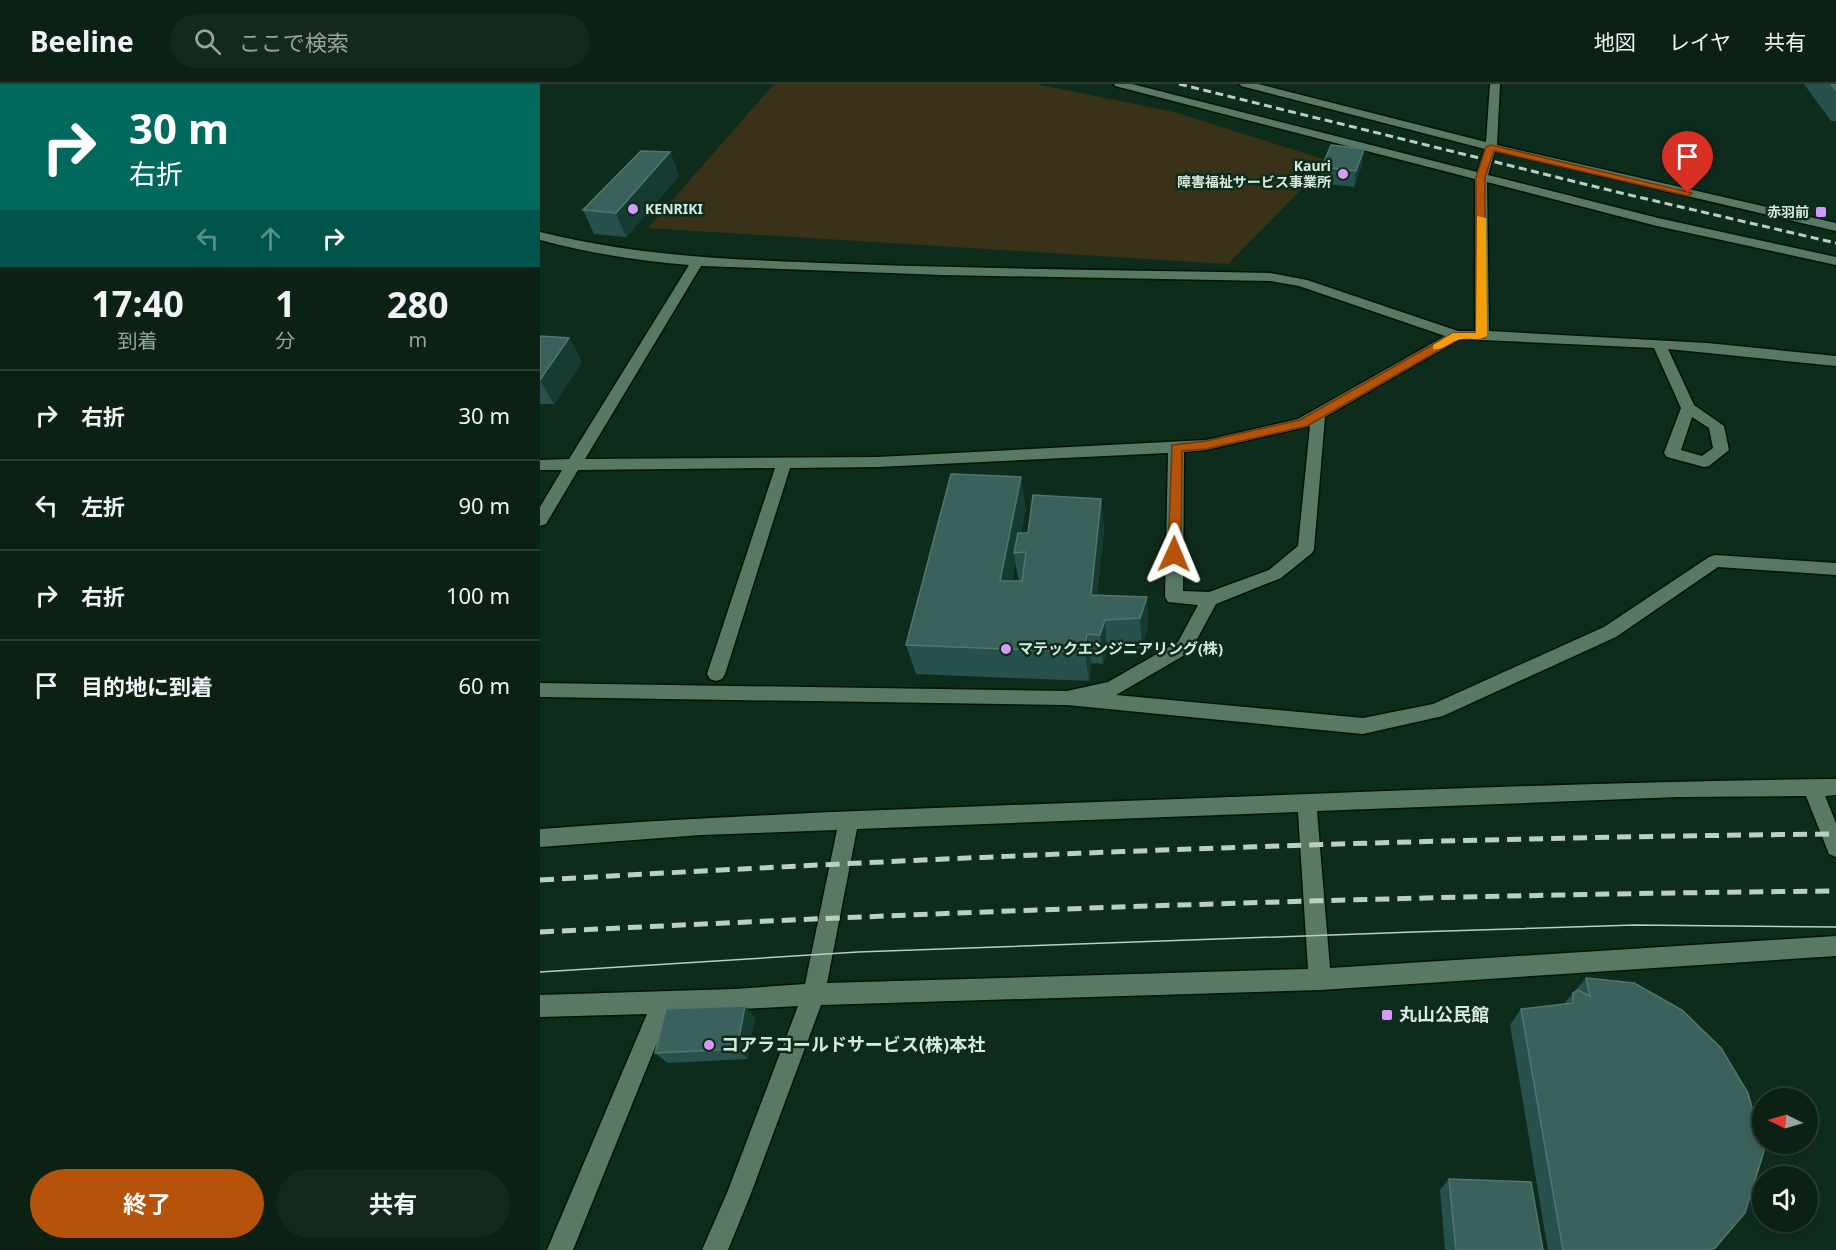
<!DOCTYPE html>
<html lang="ja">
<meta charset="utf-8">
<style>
:root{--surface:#0a2114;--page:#13291d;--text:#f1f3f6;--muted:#99a3a0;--line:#2a3e34;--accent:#b45309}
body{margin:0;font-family:"Noto Sans","Noto Sans JP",sans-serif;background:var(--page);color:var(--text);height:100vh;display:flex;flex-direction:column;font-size:22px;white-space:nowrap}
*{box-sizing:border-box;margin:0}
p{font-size:20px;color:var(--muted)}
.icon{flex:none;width:33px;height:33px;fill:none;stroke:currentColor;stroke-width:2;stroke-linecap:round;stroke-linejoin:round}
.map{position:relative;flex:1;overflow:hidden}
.side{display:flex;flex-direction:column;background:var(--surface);width:540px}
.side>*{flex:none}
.banner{background:#00695c;color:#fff;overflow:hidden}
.needle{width:39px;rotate:275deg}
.buttons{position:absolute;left:1212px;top:1004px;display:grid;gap:12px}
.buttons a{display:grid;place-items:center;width:66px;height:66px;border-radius:50%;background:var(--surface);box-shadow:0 3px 9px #0003,0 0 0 2px var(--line);font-size:30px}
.pin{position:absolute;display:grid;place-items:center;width:51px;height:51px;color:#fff;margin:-62px -26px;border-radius:50% 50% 50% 0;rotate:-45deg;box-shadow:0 0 6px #0007}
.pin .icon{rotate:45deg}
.me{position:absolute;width:66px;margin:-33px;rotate:1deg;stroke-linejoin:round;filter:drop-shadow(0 0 4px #0008)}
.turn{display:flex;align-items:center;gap:21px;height:126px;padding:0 30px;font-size:27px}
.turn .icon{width:78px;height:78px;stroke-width:2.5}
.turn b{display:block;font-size:42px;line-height:51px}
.lanes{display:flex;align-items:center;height:57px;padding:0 30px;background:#0003;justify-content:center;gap:30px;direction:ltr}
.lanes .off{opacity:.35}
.eta{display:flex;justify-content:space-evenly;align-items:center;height:102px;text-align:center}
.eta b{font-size:36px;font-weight:700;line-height:42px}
.action{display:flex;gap:12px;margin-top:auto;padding:12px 30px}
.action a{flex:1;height:69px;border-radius:36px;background:var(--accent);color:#fff;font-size:24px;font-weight:700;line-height:69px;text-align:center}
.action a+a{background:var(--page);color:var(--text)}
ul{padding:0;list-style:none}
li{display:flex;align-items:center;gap:18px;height:90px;padding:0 30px;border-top:2px solid var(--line)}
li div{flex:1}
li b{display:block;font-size:22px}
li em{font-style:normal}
header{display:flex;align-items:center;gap:36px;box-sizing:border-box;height:84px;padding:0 30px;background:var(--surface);border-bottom:2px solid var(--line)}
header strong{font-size:28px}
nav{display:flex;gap:33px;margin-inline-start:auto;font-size:21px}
.search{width:420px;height:54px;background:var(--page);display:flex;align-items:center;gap:15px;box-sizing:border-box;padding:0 21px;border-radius:33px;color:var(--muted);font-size:22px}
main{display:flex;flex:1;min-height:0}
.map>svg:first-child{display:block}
</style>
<header>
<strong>Beeline</strong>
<div class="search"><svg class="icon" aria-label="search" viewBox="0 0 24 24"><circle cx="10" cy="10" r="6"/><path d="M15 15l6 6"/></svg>ここで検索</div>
<nav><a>地図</a><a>レイヤ</a><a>共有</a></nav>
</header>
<main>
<section class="side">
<div class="banner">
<div class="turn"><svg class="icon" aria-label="right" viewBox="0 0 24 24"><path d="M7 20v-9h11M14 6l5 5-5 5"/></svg><div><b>30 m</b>右折</div></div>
<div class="lanes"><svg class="icon off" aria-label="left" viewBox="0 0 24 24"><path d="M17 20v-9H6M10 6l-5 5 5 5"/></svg><svg class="icon off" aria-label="ahead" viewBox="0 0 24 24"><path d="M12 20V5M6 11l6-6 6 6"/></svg><svg class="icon" aria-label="right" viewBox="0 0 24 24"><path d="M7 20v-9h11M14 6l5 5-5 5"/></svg></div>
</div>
<div class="eta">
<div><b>17:40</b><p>到着</p></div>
<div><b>1</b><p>分</p></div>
<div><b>280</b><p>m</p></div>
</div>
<ul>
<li><svg class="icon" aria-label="right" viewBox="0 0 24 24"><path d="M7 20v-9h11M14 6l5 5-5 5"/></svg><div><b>右折</b></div><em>30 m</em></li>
<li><svg class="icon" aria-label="left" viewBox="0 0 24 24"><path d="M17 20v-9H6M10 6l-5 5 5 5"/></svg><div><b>左折</b></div><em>90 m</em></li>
<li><svg class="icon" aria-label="right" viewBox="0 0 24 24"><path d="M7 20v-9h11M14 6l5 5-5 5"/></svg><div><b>右折</b></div><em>100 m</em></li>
<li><svg class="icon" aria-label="arrive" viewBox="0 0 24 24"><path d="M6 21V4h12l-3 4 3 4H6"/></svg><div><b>目的地に到着</b></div><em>60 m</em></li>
</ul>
<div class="action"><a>終了</a><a>共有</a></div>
</section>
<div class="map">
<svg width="1296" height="1166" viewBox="0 0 1296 1166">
<rect width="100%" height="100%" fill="#0e2c1b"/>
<path fill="#393218" d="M 234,0 L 496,0 L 634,28 L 789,77 L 688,180 L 108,144 Z"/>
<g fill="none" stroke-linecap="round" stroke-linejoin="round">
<g stroke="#001406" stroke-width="3">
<g id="minor">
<path d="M 574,0 L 592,0 L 937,88 L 945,65 L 701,2 L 700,0 L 718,0 L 946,58 L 950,0 L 960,0 L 957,61 L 1296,139 L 1296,147 L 955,67 L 948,91 L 1118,134 L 1296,173 L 1296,181 L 1117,142 L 947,98 L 949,247 L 1167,259 L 1296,272 L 1296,282 L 1128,265 L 1154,321 L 1184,342 L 1189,366 L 1169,382 L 1164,383 L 1127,373 L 1124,369 L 1141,324 L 1114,264 L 920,255 L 785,333 L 774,465 L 772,469 L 741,494 L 676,520 L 650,568 L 576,611 L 823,634 L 893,620 L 1064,543 L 1169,473 L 1175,471 L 1296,479 L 1296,491 L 1178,483 L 1076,553 L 903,632 L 823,650 L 527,621 L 0,613 L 0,599 L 527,607 L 568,598 L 638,558 L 658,521 L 628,518 L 625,513 L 628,369 L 338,383 L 250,384 L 185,590 L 182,595 L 176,597 L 170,595 L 167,590 L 235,384 L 38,386 L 6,440 L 0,442 L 0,423 L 22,386 L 0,386 L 0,376 L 29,375 L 149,181 C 98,177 49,169 0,156 L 0,148 C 106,174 204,176 311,180 C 451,185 590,186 730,189 L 767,196 L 918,247 L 935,247 L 935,95 L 575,2 ZM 161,182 L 402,191 L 730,197 L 759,202 L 905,252 L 758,335 L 666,356 L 338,373 L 45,375 ZM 1152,333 L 1169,344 L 1173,364 L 1162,372 L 1141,366 ZM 770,342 L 758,462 L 729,486 L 669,508 L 643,507 L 644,368 L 666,366 Z"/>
<path d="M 1296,695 L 1296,711 L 1285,712 L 1296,739 L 1296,773 L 1289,770 L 1266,712 L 1138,713 L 777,727 L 790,884 L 1296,852 L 1296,872 L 780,906 L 281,921 L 210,1112 L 188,1166 L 162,1166 L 187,1109 L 258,922 L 129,929 L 33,1166 L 7,1166 L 107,930 L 0,933 L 0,911 L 195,905 L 265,900 L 297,746 L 161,751 L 0,763 L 0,745 C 213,729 425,723 638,715 C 857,707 1077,697 1296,695 ZM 758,728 L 768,885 L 287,899 L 317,745 Z"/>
</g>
</g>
<use href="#minor" fill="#597965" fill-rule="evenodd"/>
<path stroke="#bccfc3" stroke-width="1.5" d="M 0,888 L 318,868 L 874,848 L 1095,841 L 1296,843"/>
<path stroke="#bccfc3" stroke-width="3" stroke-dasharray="8 4.5" stroke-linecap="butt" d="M 639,0 L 1081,109 L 1296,159"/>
<g stroke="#bccfc3" stroke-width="5" stroke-dasharray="14 8" stroke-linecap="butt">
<path d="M 0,796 C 432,771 863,754 1296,750"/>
<path d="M 0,848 C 432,826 864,811 1296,807"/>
</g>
</g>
<g fill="#27514c" fill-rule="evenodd">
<path d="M 1264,0 L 1296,0 L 1296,37 L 1291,37 Z"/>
<path d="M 824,65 L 822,81 L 814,103 L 780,99 L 782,83 Z"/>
<path d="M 130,68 L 139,92 L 86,153 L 54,150 L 43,126 Z"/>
<path d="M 0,252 L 29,254 L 42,278 L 14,320 L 0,320 Z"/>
<path d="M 561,415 L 564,446 L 557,511 L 607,513 L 608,542 L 602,564 L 567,566 L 563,580 L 551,579 L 549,597 L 376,590 L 366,561 L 486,424 L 481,449 L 488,449 ZM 475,478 L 479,497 L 472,497 Z"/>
<path d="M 1046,894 L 1170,1166 L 1008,1166 L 970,941 L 981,925 L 1024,920 Z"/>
<path d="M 215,933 L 207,975 L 128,979 L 115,969 Z"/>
<path d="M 909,1095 L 1003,1166 L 905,1166 L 900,1106 Z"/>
</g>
<g fill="#153b32">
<path d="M 824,65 L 822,81 L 814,103 L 816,87 Z"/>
<path d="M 130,68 L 139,92 L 86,153 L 76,129 Z"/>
<path d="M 29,254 L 42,278 L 14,320 L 0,296 Z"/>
<path d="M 481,393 L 486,424 L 477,469 L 474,469 L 475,478 L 466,527 L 460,497 Z"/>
<path d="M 561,415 L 564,446 L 554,540 L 551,511 Z"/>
<path d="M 607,513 L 608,542 L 602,564 L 600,534 Z"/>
<path d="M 565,536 L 567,566 L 563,580 L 560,551 Z"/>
<path d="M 547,550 L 551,579 L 549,597 L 545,568 Z"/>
<path d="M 205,922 L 215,933 L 207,975 L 197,965 Z"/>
</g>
<g fill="#3a615c" stroke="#537670" stroke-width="1.5">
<path d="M 1291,0 L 1296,0 L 1296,6 Z"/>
<path d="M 791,61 L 824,65 L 816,87 L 782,83 Z"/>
<path d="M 101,67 L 130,68 L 76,129 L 43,126 Z"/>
<path d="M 0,252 L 29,254 L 0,296 Z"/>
<path d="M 411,390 L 481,393 L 460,497 L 482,497 L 486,468 L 474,469 L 478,449 L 488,449 L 493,411 L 561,415 L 551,511 L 607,513 L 600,534 L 565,536 L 560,551 L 547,550 L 545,568 L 366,561 Z"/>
<path d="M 1046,894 L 1094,899 L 1142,926 L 1181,964 L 1208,1009 L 1224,1067 L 1205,1129 L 1175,1164 L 1170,1166 L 1023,1166 L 981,925 L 1033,919 L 1033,909 L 1038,906 L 1050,912 Z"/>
<path d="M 205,922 L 197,965 L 115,969 L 126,925 Z"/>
<path d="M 909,1095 L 991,1098 L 1003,1166 L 916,1166 Z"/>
</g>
<path fill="#b45309" stroke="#753606" stroke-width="1.5" d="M 951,61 L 1152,109 L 1148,112 L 954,67 L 945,93 L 945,254 L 919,255 L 767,342 L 666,365 L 642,367 L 641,470 L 639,474 L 630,474 L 628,470 L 632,361 L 666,357 L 760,336 L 913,249 L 936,249 L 936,93 L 946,63 Z"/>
<path fill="#f59e0b" d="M 937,132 L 946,134 L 947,252 C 939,257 931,254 922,255 C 911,256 904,267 893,265 L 893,261 L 913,249 L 936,249 Z"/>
<g fill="#d69bf9" stroke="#0e2c1b" stroke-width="2">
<circle cx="803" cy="90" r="6"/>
<circle cx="93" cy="125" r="6"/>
<rect x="1275" y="122" width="12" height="12" rx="3"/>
<circle cx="466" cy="565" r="6"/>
<rect x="841" y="925" width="12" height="12" rx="3"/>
<circle cx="169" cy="961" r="6"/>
</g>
<g text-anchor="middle" stroke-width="5" stroke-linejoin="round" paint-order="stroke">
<g font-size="14" font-weight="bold" fill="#d8eade" stroke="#0e2c1b" text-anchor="end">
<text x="791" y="87">Kauri<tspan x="791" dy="16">障害福祉サービス事業所</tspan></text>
<text x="105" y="130" text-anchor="start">KENRIKI</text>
<text x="1269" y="133">赤羽前</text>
</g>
<g font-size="15" font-weight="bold" fill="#d8eade" stroke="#0e2c1b" text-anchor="start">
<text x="478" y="570">マテックエンジニアリング(株)</text>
</g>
<g font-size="18" font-weight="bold" fill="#d8eade" stroke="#0e2c1b" text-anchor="start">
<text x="859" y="937">丸山公民館</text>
<text x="181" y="967">コアラコールドサービス(株)本社</text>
</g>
</g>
</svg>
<div class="buttons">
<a><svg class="needle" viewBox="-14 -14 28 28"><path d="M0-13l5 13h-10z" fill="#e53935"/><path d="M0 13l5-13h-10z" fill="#99a3a0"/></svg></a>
<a><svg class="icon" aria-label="sound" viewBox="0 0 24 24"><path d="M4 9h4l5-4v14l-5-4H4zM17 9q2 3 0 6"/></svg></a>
</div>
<div class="pin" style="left:1148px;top:109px;background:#d93025"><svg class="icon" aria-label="arrive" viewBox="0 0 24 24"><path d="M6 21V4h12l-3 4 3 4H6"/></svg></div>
<svg class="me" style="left:634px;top:470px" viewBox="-20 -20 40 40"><path d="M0-17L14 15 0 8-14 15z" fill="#b45309" stroke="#fff" stroke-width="4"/></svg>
</div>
</main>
